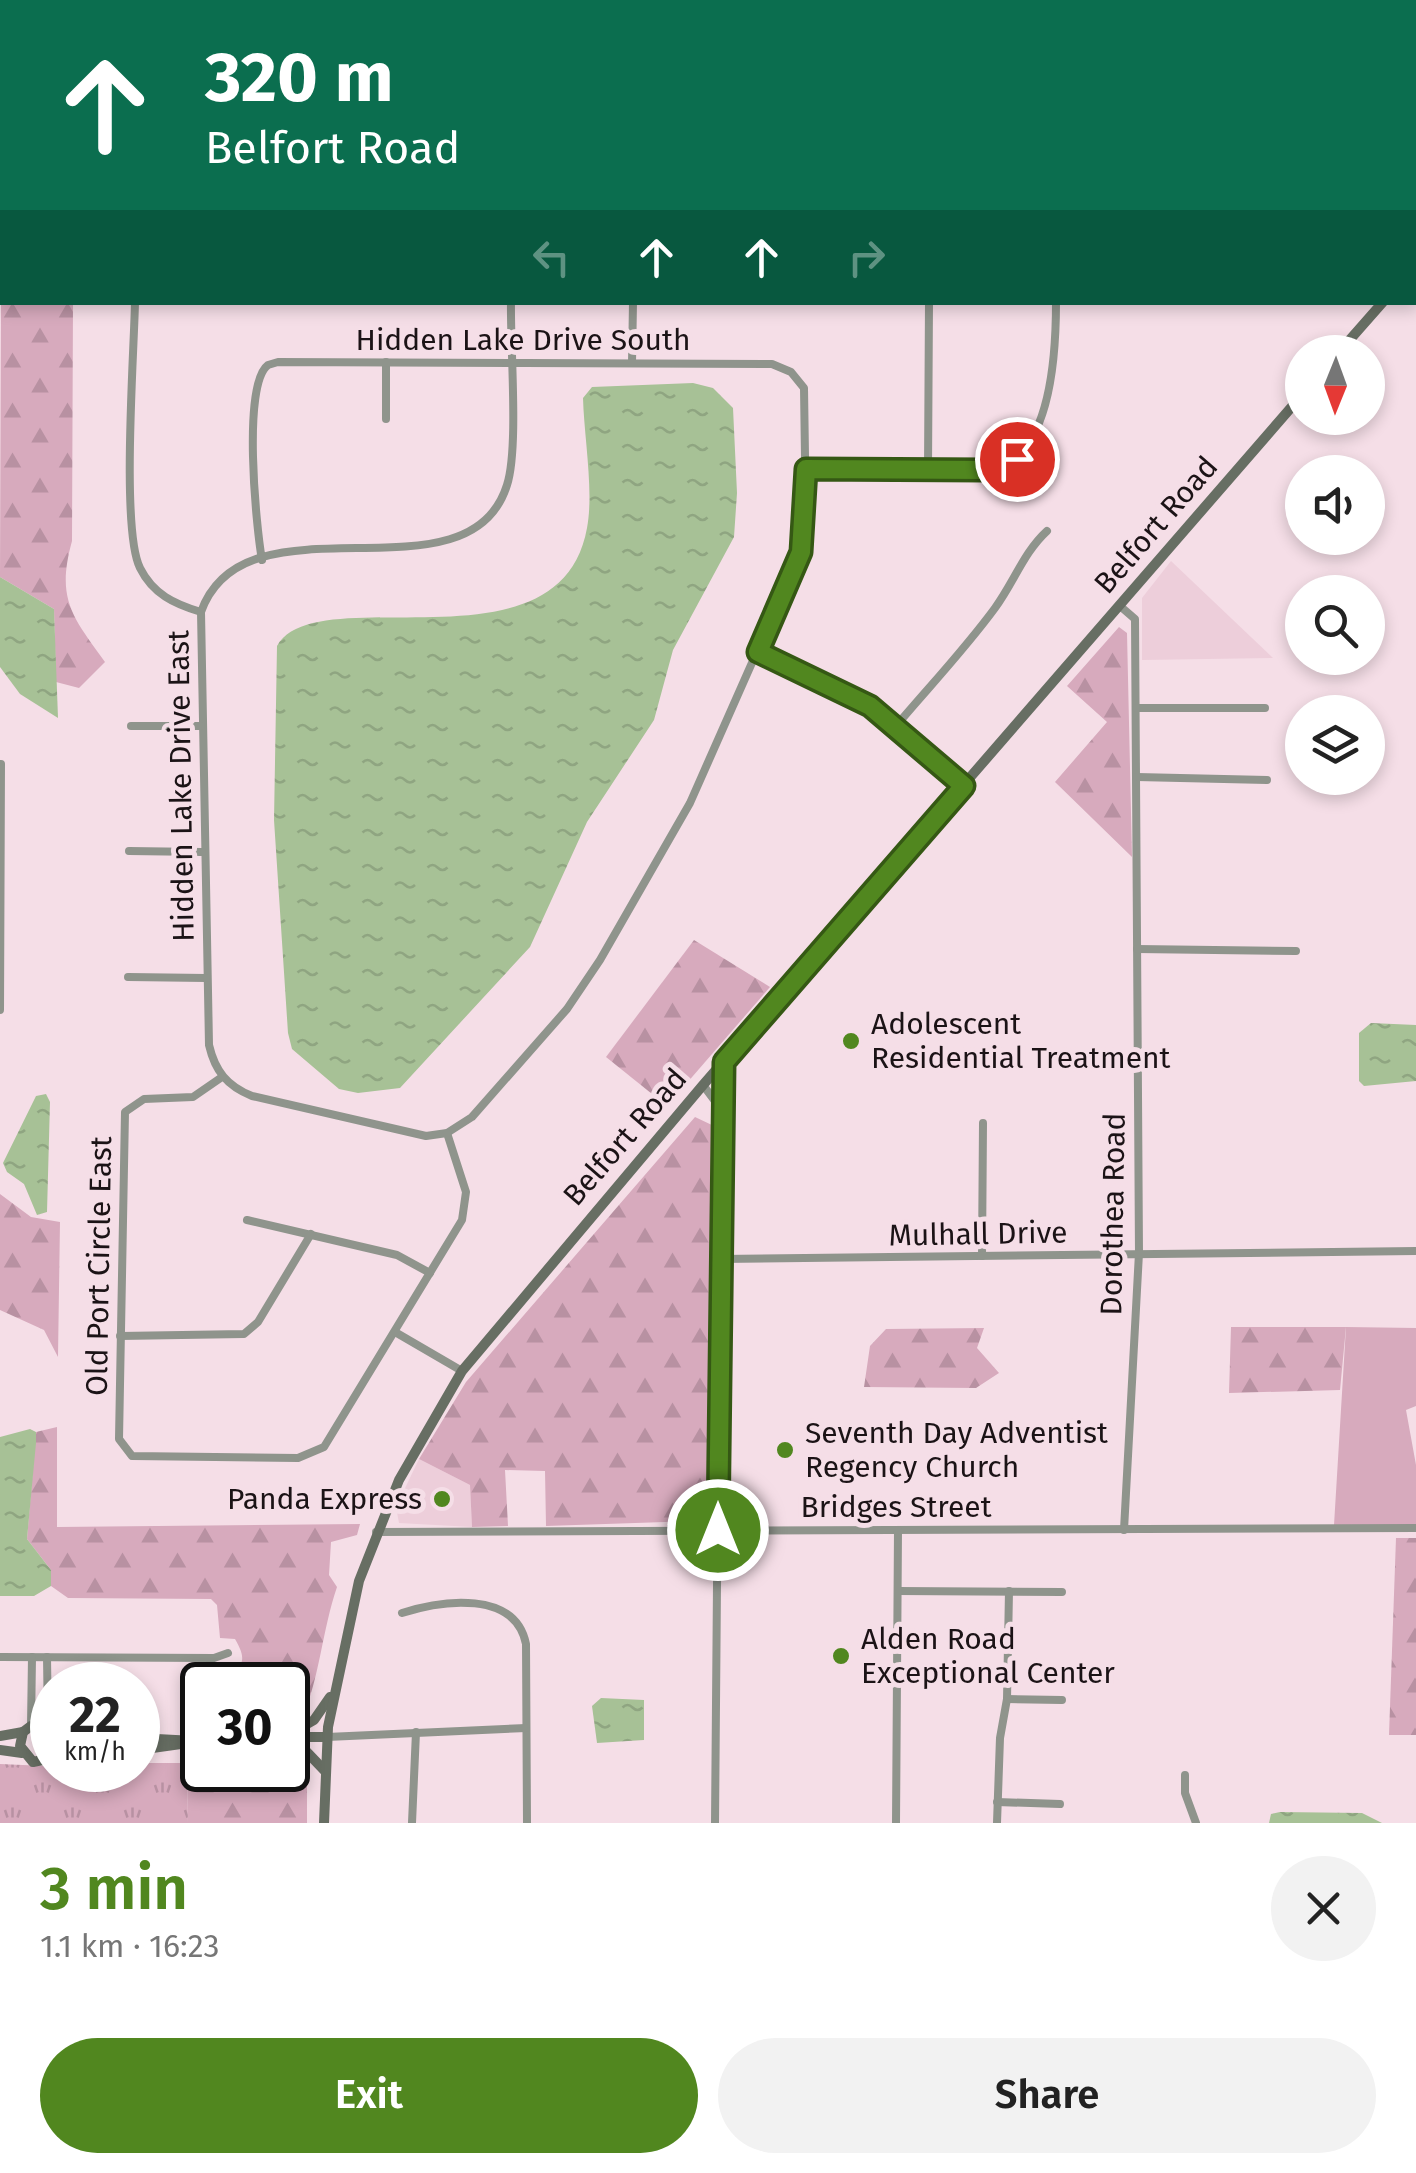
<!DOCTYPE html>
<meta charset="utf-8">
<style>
:root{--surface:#fff;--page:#f2f2f2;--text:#222;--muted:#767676;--accent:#51871f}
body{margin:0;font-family:"Fira Sans",sans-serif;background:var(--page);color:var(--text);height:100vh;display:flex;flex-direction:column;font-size:38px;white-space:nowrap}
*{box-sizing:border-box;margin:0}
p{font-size:32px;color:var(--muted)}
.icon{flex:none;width:55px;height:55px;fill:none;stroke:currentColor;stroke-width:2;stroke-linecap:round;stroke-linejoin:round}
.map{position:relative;height:1823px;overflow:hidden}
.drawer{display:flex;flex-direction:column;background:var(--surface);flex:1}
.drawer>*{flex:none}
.top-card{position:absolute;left:0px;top:0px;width:1418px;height:305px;box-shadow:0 5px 15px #0003;background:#0b6e4f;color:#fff;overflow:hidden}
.needle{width:65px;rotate:181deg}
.fabs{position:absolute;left:1285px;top:335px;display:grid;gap:20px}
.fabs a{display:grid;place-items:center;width:100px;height:100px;border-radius:50%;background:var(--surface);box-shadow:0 5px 15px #0003;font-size:50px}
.speed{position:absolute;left:30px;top:1662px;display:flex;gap:20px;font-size:50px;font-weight:700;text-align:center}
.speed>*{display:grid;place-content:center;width:130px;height:130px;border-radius:50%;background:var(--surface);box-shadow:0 5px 15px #0003;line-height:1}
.speed small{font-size:25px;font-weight:400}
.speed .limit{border:5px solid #111;border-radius:15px;background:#fff;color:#111}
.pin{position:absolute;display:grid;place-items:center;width:85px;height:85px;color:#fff;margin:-42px;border:5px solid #fff;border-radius:50%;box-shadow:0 2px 10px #0007}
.me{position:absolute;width:110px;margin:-55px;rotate:0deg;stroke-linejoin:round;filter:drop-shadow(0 0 8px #0008)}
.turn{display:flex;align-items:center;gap:35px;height:210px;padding:0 40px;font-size:45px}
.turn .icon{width:130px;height:130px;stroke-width:2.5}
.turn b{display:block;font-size:70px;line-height:85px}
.lanes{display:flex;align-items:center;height:95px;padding:0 40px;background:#0003;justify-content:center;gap:50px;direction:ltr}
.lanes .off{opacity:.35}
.round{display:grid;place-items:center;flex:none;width:105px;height:105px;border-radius:52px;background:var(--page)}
.headline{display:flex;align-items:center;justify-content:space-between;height:170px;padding:0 40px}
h1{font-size:60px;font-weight:600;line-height:75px;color:var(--accent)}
.button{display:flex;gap:20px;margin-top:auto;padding:20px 40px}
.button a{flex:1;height:115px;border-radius:60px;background:var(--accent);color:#fff;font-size:40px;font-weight:600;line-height:115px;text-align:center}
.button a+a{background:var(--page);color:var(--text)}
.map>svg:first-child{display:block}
</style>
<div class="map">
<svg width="1416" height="1823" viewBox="0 0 1416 1823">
<defs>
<pattern id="forest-firs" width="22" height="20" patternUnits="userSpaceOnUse" patternTransform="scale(2.5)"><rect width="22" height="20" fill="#d7aabd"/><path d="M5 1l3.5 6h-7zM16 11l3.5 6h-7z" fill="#b891a2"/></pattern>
<pattern id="park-tufts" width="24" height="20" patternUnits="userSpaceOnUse" patternTransform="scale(2.5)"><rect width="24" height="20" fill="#d7aabd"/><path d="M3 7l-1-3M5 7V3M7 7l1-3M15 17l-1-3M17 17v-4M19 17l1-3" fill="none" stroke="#b891a2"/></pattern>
<pattern id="water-ripples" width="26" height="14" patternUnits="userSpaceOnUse" patternTransform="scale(2.5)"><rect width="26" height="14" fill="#a7c196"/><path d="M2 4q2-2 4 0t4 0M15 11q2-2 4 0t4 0" fill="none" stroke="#8fa581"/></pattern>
</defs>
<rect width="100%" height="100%" fill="#f5dee7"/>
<g fill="#edceda">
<path d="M 1171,561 L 1273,658 L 1142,660 L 1142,598 Z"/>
<path d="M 419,1459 L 470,1485 L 472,1527 L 399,1523 L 396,1507 Z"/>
</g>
<path fill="#d7aabd" d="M 1346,1327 L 1416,1328 L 1416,1406 L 1406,1410 L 1416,1465 L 1416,1525 L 1334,1525 Z"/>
<g fill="url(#forest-firs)">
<path d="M 2,43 L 2,302 L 73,303 L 72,541 C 56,599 72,616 105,662 L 79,688 L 56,682 L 54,609 L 0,577 Z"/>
<path d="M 1119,627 L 1127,633 L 1132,857 L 1055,782 L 1107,722 L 1067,686 Z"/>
<path d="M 694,940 L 770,987 L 667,1106 L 606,1057 Z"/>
<path d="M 695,1117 L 714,1126 L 706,1514 L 695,1521 L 546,1526 L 545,1471 L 505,1470 L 508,1526 L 472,1527 L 470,1485 L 419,1459 L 466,1382 Z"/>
<path d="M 0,1194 L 31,1217 L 60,1222 L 58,1357 L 44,1330 L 0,1310 Z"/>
<path d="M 1231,1327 L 1346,1327 L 1340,1390 L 1229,1393 Z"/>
<path d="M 984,1328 L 977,1348 L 999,1373 L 976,1388 L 864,1387 L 870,1346 L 886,1329 Z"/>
<path d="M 57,1427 L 57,1527 L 360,1524 L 357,1535 L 331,1542 L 329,1575 L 337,1587 C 322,1631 320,1676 302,1719 L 288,1722 L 288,1685 L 231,1685 C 234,1663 252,1668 235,1639 L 220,1638 L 217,1605 L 211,1599 L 68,1598 L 51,1586 L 51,1570 L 27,1539 L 36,1432 Z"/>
<path d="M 1396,1538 L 1416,1538 L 1416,1735 L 1389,1735 Z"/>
<path d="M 202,1762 L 202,1770 L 280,1770 L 307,1784 L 307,1823 L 188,1823 L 187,1763 Z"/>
</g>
<path fill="url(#park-tufts)" d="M 138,1763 L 187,1763 L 188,1823 L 0,1823 L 0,1764 L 138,1770 Z"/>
<g fill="url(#water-ripples)">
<path d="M 693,383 L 713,388 L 733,408 L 737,493 L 734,537 L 673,650 L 654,720 L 587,822 L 530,947 L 400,1088 L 358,1093 L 339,1089 L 292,1049 L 288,1033 L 274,820 L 277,646 C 316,576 560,678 587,528 C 594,491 584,437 583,398 L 592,387 Z"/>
<path d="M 0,577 L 54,609 L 58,718 L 20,694 L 0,667 Z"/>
<path d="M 1371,1023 L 1416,1025 L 1416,1081 L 1364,1086 L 1359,1081 L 1359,1033 Z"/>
<path d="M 46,1094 L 50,1102 L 47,1212 L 37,1215 L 24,1184 L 7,1172 L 3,1163 L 36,1096 Z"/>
<path d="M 30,1429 L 36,1432 L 36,1443 L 27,1539 L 51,1570 L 51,1586 L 34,1596 L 0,1596 L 0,1437 Z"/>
<path d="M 601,1698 L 644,1700 L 644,1740 L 597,1743 L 592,1706 Z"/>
<path d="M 1280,1812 L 1362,1813 L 1382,1823 L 1269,1823 L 1271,1814 Z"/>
</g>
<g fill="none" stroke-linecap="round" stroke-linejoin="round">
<g stroke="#8f948c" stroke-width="8">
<path d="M 951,0 L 955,2"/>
<path d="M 1157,0 L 1157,2"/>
<path d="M 660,2 L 660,0"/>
<path d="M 135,302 C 134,354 121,530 140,568 C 153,594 174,604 201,612"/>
<path d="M 386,362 L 386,419"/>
<path d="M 632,363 L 633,302"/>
<path d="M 806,469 L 987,470 C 1052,462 1056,353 1056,302"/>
<path d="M 928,469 L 929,302"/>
<path d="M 262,560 C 256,526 242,384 268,365 L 278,362 C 443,363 607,363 772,364 L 791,372 L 804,388 L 806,524 L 801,552 L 690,803 L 600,960 L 567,1009 L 472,1117 L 447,1133 L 426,1136 L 252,1096 C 227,1086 215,1071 209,1045 L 201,612 C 245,488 469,608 507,485 C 519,448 510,346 511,302"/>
<path d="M 1120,606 L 1135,619 L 1139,1253 L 1124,1530"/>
<path d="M 758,652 L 870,706 L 964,787"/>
<path d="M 1136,708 L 1265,708"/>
<path d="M 131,726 L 201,726"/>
<path d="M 896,726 C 929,687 965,649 995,608 C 1014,582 1024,552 1047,531"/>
<path d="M 1137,777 L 1267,780"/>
<path d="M 129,851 L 202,852"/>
<path d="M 1137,949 L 1296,951"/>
<path d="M 128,977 L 206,978"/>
<path d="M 0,1010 L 1,764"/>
<path d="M 222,1077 L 193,1097 L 144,1099 L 125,1112 L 119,1439 L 132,1456 L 298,1458 L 324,1447 L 462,1220 L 466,1192 L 447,1133"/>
<path d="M 703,1085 L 721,1109 L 715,1823"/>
<path d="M 721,1109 L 723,1062"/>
<path d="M 247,1220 L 397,1255 L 430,1273"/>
<path d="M 982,1256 L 983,1123"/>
<path d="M 720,1259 L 1416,1251"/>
<path d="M 395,1332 L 462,1371"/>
<path d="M 120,1336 L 244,1334 L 258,1322 L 311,1234"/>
<path d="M 376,1532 L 1416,1528"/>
<path d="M 898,1591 L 1062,1592"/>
<path d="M 402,1613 C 442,1600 515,1590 526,1644 L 527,1823"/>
<path d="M 0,1657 L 214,1658 L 228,1653"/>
<path d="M 47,1657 L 48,1726"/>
<path d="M 1007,1699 L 1062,1700"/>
<path d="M 31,1726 L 32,1657"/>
<path d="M 327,1737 L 526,1728"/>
<path d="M 1185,1775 L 1185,1793 L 1196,1823"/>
<path d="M 997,1802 L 1060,1804"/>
<path d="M 412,1823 L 416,1732"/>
<path d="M 896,1823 L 898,1530"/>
<path d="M 997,1823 L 1000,1738 L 1007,1699 L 1009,1591"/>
</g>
<g stroke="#676e63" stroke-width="10">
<path d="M 1415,265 L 1416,264"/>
<path d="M 1339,352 L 1383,302"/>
<path d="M 52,1729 L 31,1726 L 23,1732 L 20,1746 L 33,1762 L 52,1758"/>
<path d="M 288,1735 L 314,1720 L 330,1697"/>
<path d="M 0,1736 L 23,1732"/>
<path d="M 288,1737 L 327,1737"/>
<path d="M 138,1738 L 194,1741"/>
<path d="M 288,1740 L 302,1747 L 325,1771"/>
<path d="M 0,1750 L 22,1753"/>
<path d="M 138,1750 L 202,1741"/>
<path d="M 324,1823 L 328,1727 L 359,1581 L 399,1480 L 462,1371 L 703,1085 L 1302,395"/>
</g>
</g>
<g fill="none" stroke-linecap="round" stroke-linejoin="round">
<g stroke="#355814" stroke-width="25">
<path id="route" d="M 718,1530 L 724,1062 L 964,786 L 870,706 L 758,652 L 801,552 L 806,469 L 987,470 L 1017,459"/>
</g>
<use href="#route" stroke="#51871f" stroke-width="18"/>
</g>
<g fill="#51871f" stroke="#f5dee7" stroke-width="4">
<circle cx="851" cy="1041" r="10"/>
<circle cx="785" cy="1450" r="10"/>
<circle cx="442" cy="1499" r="10"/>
<circle cx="841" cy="1656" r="10"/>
</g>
<g text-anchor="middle" stroke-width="10" stroke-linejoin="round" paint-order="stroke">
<g font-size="30" fill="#1b1316" stroke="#f5dee7">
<text x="523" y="350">Hidden Lake Drive South</text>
<text transform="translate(1156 525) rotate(-49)" y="10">Belfort Road</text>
<text transform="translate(181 786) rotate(-91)" y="10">Hidden Lake Drive East</text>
<text transform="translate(625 1137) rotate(-49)" y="10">Belfort Road</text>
<text transform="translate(1113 1214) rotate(-89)" y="10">Dorothea Road</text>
<text transform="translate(978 1234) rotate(-1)" y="10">Mulhall Drive</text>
<text transform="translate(99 1266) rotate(-89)" y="10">Old Port Circle East</text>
<text x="896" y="1517">Bridges Street</text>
</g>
<g font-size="30" fill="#1b1316" stroke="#f5dee7" text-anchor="start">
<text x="871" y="1034">Adolescent<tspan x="871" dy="34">Residential Treatment</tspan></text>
<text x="805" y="1443">Seventh Day Adventist<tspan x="805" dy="34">Regency Church</tspan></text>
<text x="422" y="1509" text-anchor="end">Panda Express</text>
<text x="861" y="1649">Alden Road<tspan x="861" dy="34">Exceptional Center</tspan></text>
</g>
</g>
</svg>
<div class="fabs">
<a><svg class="needle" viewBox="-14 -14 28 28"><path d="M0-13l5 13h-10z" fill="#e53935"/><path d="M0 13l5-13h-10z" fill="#767676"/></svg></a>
<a><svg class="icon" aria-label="sound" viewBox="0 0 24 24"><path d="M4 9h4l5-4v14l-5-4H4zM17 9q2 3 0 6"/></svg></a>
<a><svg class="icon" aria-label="search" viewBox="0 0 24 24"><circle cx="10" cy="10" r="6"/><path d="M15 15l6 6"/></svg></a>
<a><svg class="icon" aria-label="layers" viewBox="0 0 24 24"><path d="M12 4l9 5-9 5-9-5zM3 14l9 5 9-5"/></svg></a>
</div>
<div class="speed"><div>22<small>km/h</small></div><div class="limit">30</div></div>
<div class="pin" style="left:1017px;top:459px;background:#d93025"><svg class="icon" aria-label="arrive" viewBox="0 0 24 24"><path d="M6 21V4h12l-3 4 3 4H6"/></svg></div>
<svg class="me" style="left:718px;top:1530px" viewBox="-20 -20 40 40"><circle r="17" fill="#51871f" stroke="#fff" stroke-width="3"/><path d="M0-11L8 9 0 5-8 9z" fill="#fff"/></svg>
<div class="top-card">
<div class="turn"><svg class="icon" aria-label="ahead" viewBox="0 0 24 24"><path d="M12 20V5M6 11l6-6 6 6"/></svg><div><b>320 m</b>Belfort Road</div></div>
<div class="lanes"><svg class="icon off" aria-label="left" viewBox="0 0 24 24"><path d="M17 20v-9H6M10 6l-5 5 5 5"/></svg><svg class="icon" aria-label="ahead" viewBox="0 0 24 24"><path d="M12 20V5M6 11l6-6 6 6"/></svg><svg class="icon" aria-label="ahead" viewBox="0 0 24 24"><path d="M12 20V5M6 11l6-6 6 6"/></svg><svg class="icon off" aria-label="right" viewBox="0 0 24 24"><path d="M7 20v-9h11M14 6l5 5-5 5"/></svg></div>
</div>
</div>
<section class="drawer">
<div class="headline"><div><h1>3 min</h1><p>1.1 km · 16:23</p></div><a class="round"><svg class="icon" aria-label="close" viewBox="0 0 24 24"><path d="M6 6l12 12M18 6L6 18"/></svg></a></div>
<div class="button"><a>Exit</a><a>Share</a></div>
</section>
